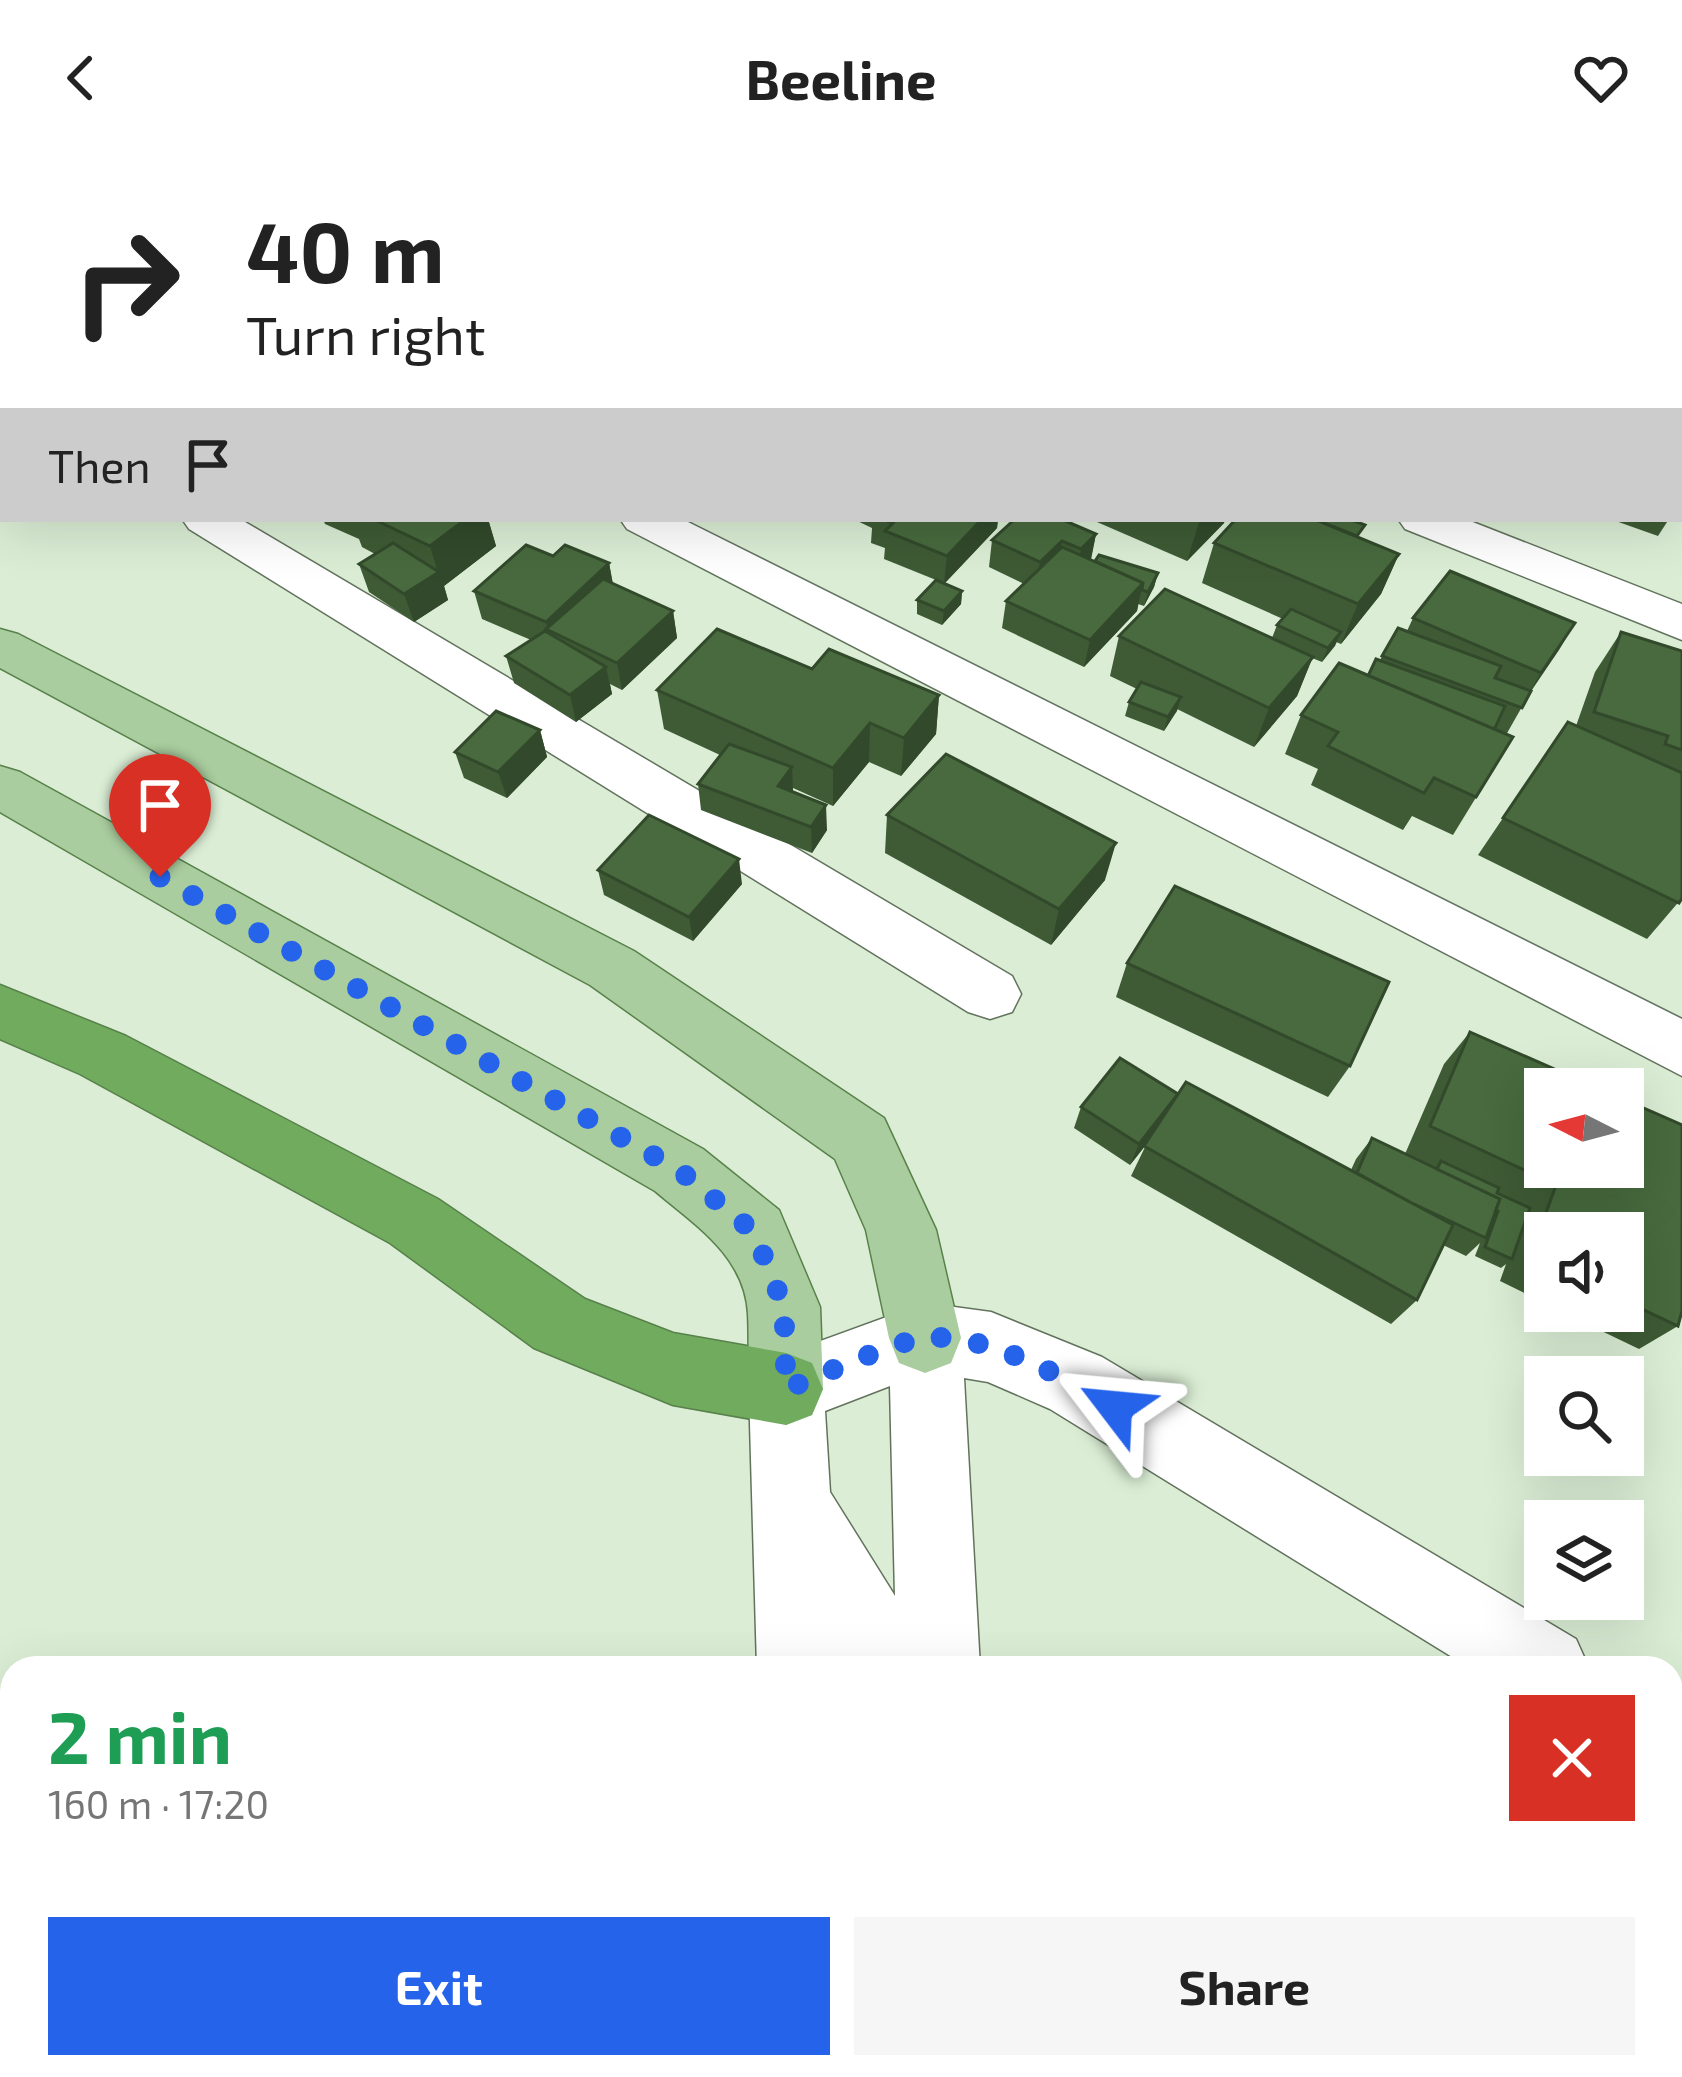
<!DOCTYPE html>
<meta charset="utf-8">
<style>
:root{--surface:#fff;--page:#f6f6f6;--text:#222;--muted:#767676;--accent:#2563eb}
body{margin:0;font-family:"Exo 2",sans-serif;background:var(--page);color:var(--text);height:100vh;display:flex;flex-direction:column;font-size:45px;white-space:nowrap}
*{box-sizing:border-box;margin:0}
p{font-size:39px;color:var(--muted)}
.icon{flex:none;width:66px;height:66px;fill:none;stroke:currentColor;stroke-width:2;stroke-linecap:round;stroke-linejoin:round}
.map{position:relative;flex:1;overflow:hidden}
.sheet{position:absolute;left:0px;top:1500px;width:1683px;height:423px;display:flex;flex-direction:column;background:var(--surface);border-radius:36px 36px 0 0;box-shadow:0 12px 48px #0002}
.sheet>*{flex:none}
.guide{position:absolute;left:0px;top:0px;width:1683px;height:366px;box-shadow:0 12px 48px #0002;background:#fff;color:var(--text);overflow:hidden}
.needle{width:78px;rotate:276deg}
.buttons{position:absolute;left:1524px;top:912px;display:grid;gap:24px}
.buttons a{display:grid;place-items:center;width:120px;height:120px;border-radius:0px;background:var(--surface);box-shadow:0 12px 48px #0002;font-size:60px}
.pin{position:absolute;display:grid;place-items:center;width:102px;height:102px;color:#fff;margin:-123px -51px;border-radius:50% 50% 50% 0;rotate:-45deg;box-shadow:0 0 12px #0007}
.pin .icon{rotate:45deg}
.me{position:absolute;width:132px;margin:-66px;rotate:299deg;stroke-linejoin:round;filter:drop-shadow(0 0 9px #0008)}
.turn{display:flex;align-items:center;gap:42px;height:252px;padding:0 48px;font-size:54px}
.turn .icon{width:156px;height:156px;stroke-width:2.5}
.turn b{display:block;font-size:84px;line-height:102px}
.then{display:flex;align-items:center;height:114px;padding:0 48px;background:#0003;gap:24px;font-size:45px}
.round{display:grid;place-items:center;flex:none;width:126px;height:126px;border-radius:0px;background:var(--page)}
.summary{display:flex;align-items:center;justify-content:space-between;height:204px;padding:0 48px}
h1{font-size:72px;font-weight:700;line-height:90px;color:#1e9e55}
.action{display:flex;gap:24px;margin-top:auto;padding:24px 48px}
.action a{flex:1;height:138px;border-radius:0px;background:var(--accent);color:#fff;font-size:48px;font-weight:700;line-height:138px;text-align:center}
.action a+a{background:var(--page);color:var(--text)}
header{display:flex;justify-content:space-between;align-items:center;height:156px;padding:0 48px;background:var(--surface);font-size:54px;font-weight:700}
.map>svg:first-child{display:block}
</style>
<header><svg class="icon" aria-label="back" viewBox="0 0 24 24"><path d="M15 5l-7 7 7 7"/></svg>Beeline<svg class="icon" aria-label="heart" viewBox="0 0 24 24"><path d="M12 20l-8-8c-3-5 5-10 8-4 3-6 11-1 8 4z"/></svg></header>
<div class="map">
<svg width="1682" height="1921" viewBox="0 0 1682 1921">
<rect width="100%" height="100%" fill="#dbeed5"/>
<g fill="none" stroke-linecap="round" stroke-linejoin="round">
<g stroke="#62735d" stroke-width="3">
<g id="minor">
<path d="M 1068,0 L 1111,0 L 1113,3 L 1070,3 Z"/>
<path d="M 1680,22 L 1682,22 L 1680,47 Z"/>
<path d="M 0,234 L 3,235 L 3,262 L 0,261 Z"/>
<path d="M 182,363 L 240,363 L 1012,820 L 1021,838 L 1012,856 L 990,863 L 968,856 L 189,373 Z"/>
<path d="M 620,363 L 682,363 L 1682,863 L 1682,920 L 627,373 Z"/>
<path d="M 1398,363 L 1465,363 L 1682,448 L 1682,484 L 1405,373 Z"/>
<path d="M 925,1147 L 991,1156 L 1102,1201 L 1576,1483 L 1589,1512 L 1470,1512 L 1050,1253 L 988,1226 L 964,1222 L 980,1512 L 845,1512 L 840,1503 L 841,1512 L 757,1512 L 749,1233 L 760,1207 ZM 890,1230 L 895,1440 L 830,1336 L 825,1255 Z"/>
<path d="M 1671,1544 L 1682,1549 L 1682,1637 L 1671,1632 Z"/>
<path d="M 771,1911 L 867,1911 L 868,1921 L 772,1921 Z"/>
<path d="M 928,1911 L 1024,1911 L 1025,1921 L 929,1921 Z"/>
<path d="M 1151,1911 L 1252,1911 L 1256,1921 L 1155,1921 Z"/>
</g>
</g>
<g stroke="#58814b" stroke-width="3">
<g id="major">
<path d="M 0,473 L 18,478 L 634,795 L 884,962 L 936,1074 L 961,1182 L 951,1207 L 925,1217 L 899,1207 L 889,1182 L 866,1074 L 835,1003 L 590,829 L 0,512 Z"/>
<path d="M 0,610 L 20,616 L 703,993 L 779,1054 L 820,1151 L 823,1233 L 812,1259 L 786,1269 L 760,1259 C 745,1225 750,1194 748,1158 C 745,1100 695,1069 655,1035 L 0,656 Z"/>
</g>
</g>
<g stroke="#58814b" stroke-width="3">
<g id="highway">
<path d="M 3,24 L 3,48 L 0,49 L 0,25 Z"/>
<path d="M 0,829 L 126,880 L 438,1043 L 585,1143 L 673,1177 L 786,1197 L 812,1207 L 823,1233 L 812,1259 L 786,1269 L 673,1249 L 534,1192 L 390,1087 L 80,918 L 0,883 Z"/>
</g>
</g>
<use href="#minor" fill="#fff" fill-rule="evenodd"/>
<use href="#major" fill="#a9cd9e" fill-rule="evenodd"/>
<use href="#highway" fill="#70ab5e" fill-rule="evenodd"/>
</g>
<g fill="#3e5b35">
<path d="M 83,0 L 202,0 L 203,3 L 77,3 Z"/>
<path d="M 328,0 L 550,0 L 551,3 L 329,3 Z"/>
<path d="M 736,0 L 1041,0 L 1041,3 L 731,3 Z"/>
<path d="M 0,84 L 3,85 L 3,178 L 0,176 Z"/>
<path d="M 1682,204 L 1682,342 L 1680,346 L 1680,207 Z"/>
<path d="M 323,363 L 488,363 L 496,390 L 444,430 L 448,444 L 414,466 L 369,436 L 359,408 L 375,398 L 362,391 L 359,383 L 325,368 Z"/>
<path d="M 853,363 L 998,363 L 997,372 L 945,427 L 962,435 L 961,448 L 942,469 L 917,458 L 917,444 L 936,424 L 884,403 L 885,392 L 871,387 L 872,372 Z"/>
<path d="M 1090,363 L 1225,363 L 1224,367 L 1187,405 Z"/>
<path d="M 1610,363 L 1669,363 L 1658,380 Z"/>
<path d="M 1096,378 L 1091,404 L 1158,417 L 1154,431 L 1144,450 L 1138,448 L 1137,455 L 1084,511 L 1002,472 L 1006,445 L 1024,428 L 989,411 L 992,384 Z"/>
<path d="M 1360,382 L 1399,398 L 1381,438 L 1341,488 L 1336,486 L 1322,506 L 1312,502 L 1297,540 L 1254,591 L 1177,553 L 1164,575 L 1125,560 L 1129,546 L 1137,533 L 1110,520 L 1119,480 L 1272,482 L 1277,469 L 1283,463 L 1202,427 L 1214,387 Z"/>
<path d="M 553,400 L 609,407 L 613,428 L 673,455 L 677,482 L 622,534 L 610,528 L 612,538 L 576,566 L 514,527 L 506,500 L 531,484 L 482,463 L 474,435 Z"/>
<path d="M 1413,462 L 1575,467 L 1531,535 L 1506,579 L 1513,581 L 1453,679 L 1412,660 L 1403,674 L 1311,629 L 1318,613 L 1285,598 L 1301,559 L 1368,520 L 1380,504 L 1398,472 L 1407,475 Z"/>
<path d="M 1621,476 L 1682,495 L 1682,742 L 1647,783 L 1478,699 L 1503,662 L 1576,570 L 1595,516 Z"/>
<path d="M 812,513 L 939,539 L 936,578 L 901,620 L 869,606 L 833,650 L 793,632 L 793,636 L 827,674 L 812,697 L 701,654 L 698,628 L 720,599 L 664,573 L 657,534 Z"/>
<path d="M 540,574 L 547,601 L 507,642 L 464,622 L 455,596 Z"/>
<path d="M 887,659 L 1105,724 L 1051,789 L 885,697 Z"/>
<path d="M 598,714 L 742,728 L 693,785 L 604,739 Z"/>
<path d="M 1127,807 L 1350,910 L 1328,941 L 1116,841 Z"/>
<path d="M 1470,876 L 1600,933 L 1545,933 L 1545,1011 L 1623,1011 L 1623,943 L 1682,969 L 1682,1155 L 1678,1170 L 1639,1193 L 1560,1155 L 1623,1155 L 1623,1077 L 1545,1077 L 1545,1147 L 1500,1125 L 1506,1108 L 1501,1112 L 1475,1100 L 1480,1087 L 1466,1100 L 1443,1089 L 1417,1144 L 1391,1168 L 1131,1020 L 1146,989 L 1130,1009 L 1074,972 L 1081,951 L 1120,902 L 1178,938 L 1186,926 L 1351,1014 L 1356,1003 L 1372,982 L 1405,998 L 1444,908 Z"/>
</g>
<g fill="#324a2b">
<path d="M 149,0 L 165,0 L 166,3 L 145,3 Z"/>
<path d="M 176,0 L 202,0 L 203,3 L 177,3 Z"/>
<path d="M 401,0 L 427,0 L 428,3 L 402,3 Z"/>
<rect x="875" y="0" width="16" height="3"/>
<path d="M 3,138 L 3,160 L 0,155 L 0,139 Z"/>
<path d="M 466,363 L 488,363 L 496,390 L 444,430 L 448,444 L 414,466 L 404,438 L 438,417 L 430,390 Z"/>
<path d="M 982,363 L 998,363 L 997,372 L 944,428 L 947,400 Z"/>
<path d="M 1200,363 L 1225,363 L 1224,367 L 1187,405 Z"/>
<path d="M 1096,378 L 1090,406 L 1075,421 L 1081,393 Z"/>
<path d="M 1062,385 L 1057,413 L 1036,433 L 1040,406 Z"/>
<path d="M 1399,398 L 1381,438 L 1341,488 L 1358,448 Z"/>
<path d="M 609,407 L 614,435 L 548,475 L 546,466 Z"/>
<path d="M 1158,417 L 1154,431 L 1144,450 L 1148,436 Z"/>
<path d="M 1143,427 L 1137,455 L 1084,511 L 1090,484 Z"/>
<path d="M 962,435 L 961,448 L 942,469 L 944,455 Z"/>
<path d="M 673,455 L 677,482 L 622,534 L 617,507 Z"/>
<path d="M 1575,467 L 1559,494 L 1525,544 L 1541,517 Z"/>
<path d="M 1341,476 L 1335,490 L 1322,506 L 1328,492 Z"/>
<path d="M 1313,501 L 1297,540 L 1254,591 L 1269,552 Z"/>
<path d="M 606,511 L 612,538 L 576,566 L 570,539 Z"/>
<path d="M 939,539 L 936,578 L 901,620 L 904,582 Z"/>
<path d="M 1181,541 L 1177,555 L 1164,575 L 1168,561 Z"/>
<path d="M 870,567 L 869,606 L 833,650 L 833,612 Z"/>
<path d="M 540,574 L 547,601 L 507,642 L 498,616 Z"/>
<path d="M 792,611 L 793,637 L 778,630 Z"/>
<path d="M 826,649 L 827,674 L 812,697 L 811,671 Z"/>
<path d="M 1116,687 L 1105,724 L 1051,789 L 1059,753 Z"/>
<path d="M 739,703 L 742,728 L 693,785 L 689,761 Z"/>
<path d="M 1178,938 L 1168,960 L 1130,1009 L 1139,988 Z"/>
<path d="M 0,1538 L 7,1539 L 12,1588 L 12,1711 L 0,1717 Z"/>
<path d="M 12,1861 L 12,1871 L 0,1877 L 0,1868 Z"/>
</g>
<g fill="#486a3e" stroke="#324a2b" stroke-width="3">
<path d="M 83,0 L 98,0 L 106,3 L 77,3 Z"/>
<path d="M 454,0 L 539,0 L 538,3 L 453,3 Z"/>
<path d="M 736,0 L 783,0 L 791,3 L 731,3 Z"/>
<path d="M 805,0 L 846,0 L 854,3 L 813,3 Z"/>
<path d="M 910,0 L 1031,0 L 1027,3 L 919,3 Z"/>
<path d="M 0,84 L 3,85 L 3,138 L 0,139 Z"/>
<path d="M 1680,246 L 1682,247 L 1682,276 L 1680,275 Z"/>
<path d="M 1680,285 L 1682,286 L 1682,339 L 1680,338 Z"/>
<path d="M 373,363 L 466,363 L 430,390 Z"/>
<path d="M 882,363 L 982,363 L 947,400 L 885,375 L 893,367 Z"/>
<path d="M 1015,363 L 1061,363 L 1096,378 L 1081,393 L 1062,385 L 1040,406 L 992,384 Z"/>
<path d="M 1236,363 L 1314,363 L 1399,398 L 1358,448 L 1214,387 Z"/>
<path d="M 1327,363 L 1349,363 L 1365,369 L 1357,380 L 1324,367 Z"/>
<path d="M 393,387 L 439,416 L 404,438 L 359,408 Z"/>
<path d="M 526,389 L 553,400 L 565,389 L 609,407 L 546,466 L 474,435 Z"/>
<path d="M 1062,391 L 1143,427 L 1090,484 L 1006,445 Z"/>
<path d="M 1099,399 L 1158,417 L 1148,436 L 1142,434 L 1143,427 L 1095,405 Z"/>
<path d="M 1450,415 L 1575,467 L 1541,517 L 1413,462 Z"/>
<path d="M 603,423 L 673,455 L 617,507 L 546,473 Z"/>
<path d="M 936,424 L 962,435 L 944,455 L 917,444 Z"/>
<path d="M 1165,433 L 1313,501 L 1269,552 L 1119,480 Z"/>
<path d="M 1291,453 L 1341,476 L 1328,492 L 1277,469 Z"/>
<path d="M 1398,472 L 1501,510 L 1495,522 L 1531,535 L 1522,552 L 1382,500 Z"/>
<path d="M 717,473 L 812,513 L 829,493 L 939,539 L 904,582 L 870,567 L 833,612 L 657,534 Z"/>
<path d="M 545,475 L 606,511 L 570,539 L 506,500 Z"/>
<path d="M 1621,476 L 1682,495 L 1682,594 L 1665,588 L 1668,580 L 1594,556 Z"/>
<path d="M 1376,503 L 1505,550 L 1494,574 L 1368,520 Z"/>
<path d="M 1339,507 L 1513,581 L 1476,641 L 1434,622 L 1424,637 L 1328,590 L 1338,576 L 1301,559 Z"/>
<path d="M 1141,526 L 1181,541 L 1168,561 L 1129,546 Z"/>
<path d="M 496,555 L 540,574 L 498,616 L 455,596 Z"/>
<path d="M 1568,566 L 1682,617 L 1682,742 L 1679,747 L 1503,662 Z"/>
<path d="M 729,588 L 792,611 L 778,630 L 826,649 L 811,671 L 698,628 Z"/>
<path d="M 946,598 L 1116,687 L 1059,753 L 887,659 Z"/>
<path d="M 649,659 L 739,703 L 689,761 L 598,714 Z"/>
<path d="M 1175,730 L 1389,826 L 1350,910 L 1127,807 Z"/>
<path d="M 1470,876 L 1600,933 L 1545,933 L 1545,1011 L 1623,1011 L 1623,943 L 1682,969 L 1682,1155 L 1678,1170 L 1623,1144 L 1623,1077 L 1545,1077 L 1545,1106 L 1531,1099 L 1556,1029 L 1430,970 Z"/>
<path d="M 1120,902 L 1178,938 L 1139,988 L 1081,951 Z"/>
<path d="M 1186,926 L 1453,1069 L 1417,1144 L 1144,990 Z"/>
<path d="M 1372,982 L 1500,1043 L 1486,1082 L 1412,1047 L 1357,1017 Z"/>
<path d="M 1441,1005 L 1499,1032 L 1497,1037 L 1530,1052 L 1512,1103 L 1485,1091 L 1498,1055 L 1496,1054 L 1500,1043 L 1437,1013 Z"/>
<path d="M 12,1767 L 12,1861 L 0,1868 L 0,1773 Z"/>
</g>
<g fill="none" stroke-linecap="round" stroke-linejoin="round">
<path stroke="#2563eb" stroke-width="21" stroke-dasharray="0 37.8" d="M 160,721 L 679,1014 L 754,1076 L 784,1151 L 786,1233 C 818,1221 895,1185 925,1182 C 984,1176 1066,1222 1115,1251"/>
</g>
</svg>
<div class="buttons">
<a><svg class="needle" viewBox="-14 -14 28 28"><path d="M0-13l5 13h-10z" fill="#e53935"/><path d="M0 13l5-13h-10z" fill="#767676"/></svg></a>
<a><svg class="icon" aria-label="sound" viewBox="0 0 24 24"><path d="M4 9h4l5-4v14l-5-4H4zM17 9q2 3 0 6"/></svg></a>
<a><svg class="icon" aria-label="search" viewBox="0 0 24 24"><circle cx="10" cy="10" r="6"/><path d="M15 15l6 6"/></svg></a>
<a><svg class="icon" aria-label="layers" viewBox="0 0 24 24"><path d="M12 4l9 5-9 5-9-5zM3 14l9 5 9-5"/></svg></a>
</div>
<div class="pin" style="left:160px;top:721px;background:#d93025"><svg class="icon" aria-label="arrive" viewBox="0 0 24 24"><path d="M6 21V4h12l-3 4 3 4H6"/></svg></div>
<svg class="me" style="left:1115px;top:1251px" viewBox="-20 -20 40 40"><path d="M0-17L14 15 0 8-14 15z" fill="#2563eb" stroke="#fff" stroke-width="4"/></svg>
<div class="guide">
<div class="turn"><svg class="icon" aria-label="right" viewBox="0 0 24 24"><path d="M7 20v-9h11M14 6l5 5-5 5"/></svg><div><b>40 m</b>Turn right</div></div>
<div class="then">Then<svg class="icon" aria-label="arrive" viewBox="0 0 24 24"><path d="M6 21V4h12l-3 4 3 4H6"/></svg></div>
</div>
<section class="sheet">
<div class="summary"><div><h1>2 min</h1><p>160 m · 17:20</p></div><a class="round" style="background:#d93025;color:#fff"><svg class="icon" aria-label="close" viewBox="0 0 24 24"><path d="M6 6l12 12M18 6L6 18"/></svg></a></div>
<div class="action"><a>Exit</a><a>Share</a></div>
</section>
</div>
